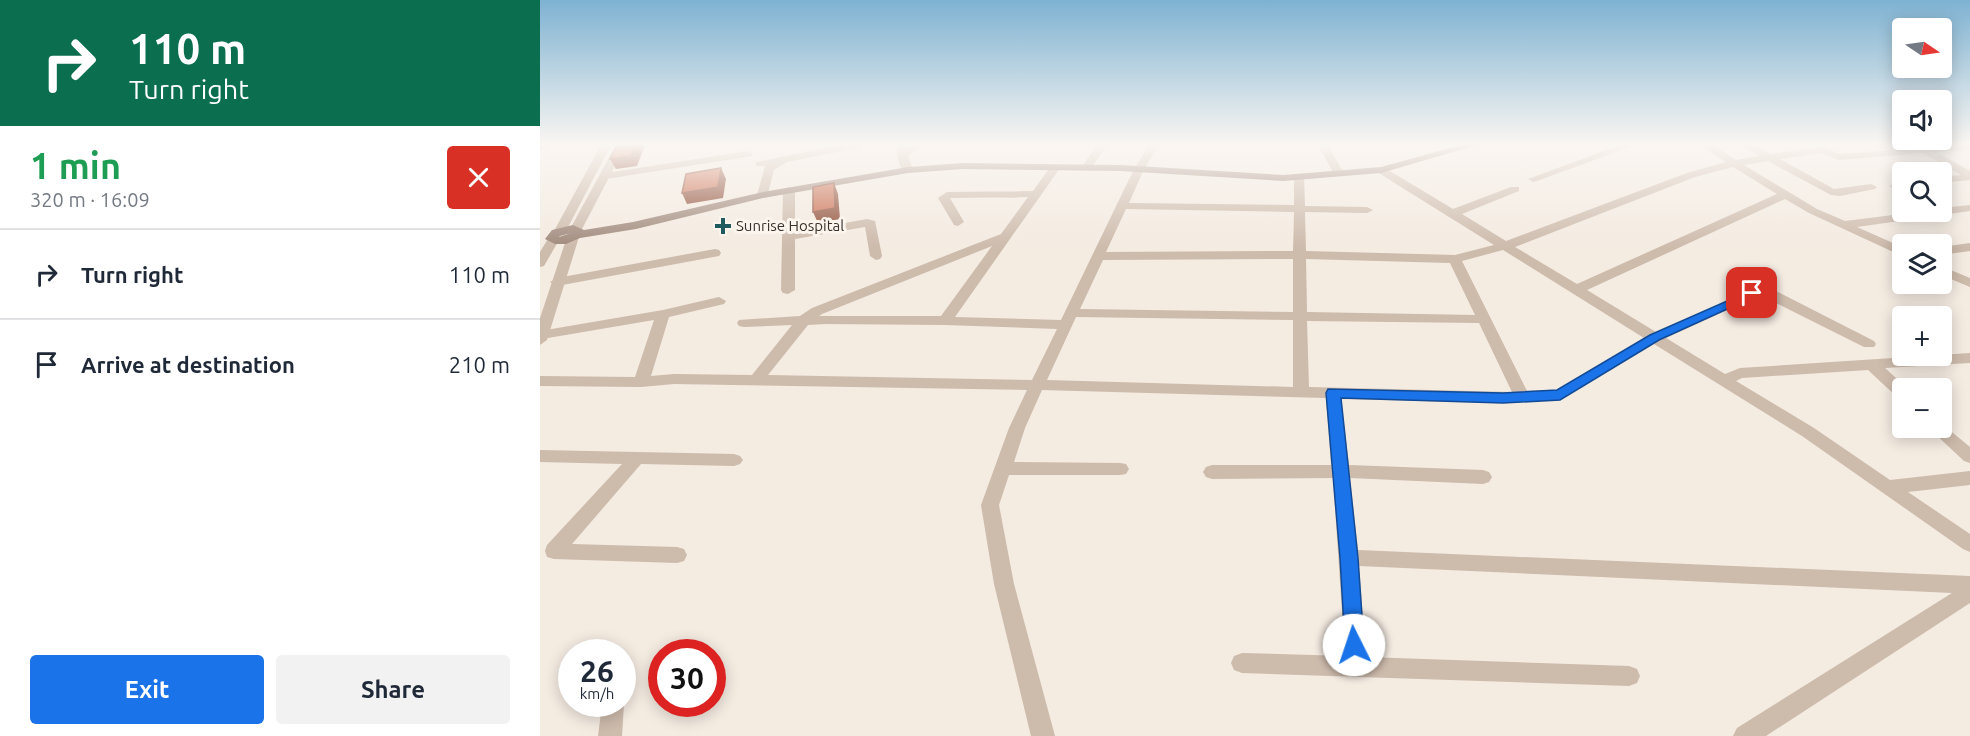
<!DOCTYPE html>
<meta charset="utf-8">
<style>
:root{--surface:#fff;--page:#f2f2f3;--text:#1f2937;--muted:#747a83;--line:#e0e1e3;--accent:#1a73e8}
body{margin:0;font-family:Ubuntu,sans-serif;background:var(--page);color:var(--text);height:100vh;display:flex;flex-direction:column;font-size:22px;white-space:nowrap}
*{box-sizing:border-box;margin:0}
p{font-size:20px;color:var(--muted)}
.icon{flex:none;width:33px;height:33px;fill:none;stroke:currentColor;stroke-width:2;stroke-linecap:round;stroke-linejoin:round}
.map{position:relative;flex:1;overflow:hidden}
.panel{display:flex;flex-direction:column;background:var(--surface);width:540px}
.panel>*{flex:none}
.banner{background:#0b6e4f;color:#fff;overflow:hidden}
.needle{width:39px;rotate:103deg}
.buttons{position:absolute;left:1352px;top:18px;display:grid;gap:12px}
.buttons a{display:grid;place-items:center;width:60px;height:60px;border-radius:6px;background:var(--surface);box-shadow:0 3px 15px #0003;font-size:30px}
.speed{position:absolute;left:18px;top:639px;display:flex;gap:12px;font-size:30px;font-weight:700;text-align:center}
.speed>*{display:grid;place-content:center;width:78px;height:78px;border-radius:50%;background:var(--surface);box-shadow:0 3px 15px #0003;line-height:1}
.speed small{font-size:15px;font-weight:400}
.speed .limit{border:9px solid #d22;background:#fff;color:#111}
.pin{position:absolute;display:grid;place-items:center;width:51px;height:51px;color:#fff;margin:-26px;border-radius:12px;box-shadow:0 3px 9px #0006}
.me{position:absolute;width:66px;margin:-33px;rotate:356deg;stroke-linejoin:round;filter:drop-shadow(0 0 4px #0008)}
.turn{display:flex;align-items:center;gap:21px;height:126px;padding:0 30px;font-size:27px}
.turn .icon{width:78px;height:78px;stroke-width:2.5}
.turn b{display:block;font-size:42px;line-height:51px}
.round{display:grid;place-items:center;flex:none;width:63px;height:63px;border-radius:6px;background:var(--page)}
.summary{display:flex;align-items:center;justify-content:space-between;height:102px;padding:0 30px}
h1{font-size:36px;font-weight:700;line-height:45px;color:#1e9e55}
.cta{display:flex;gap:12px;margin-top:auto;padding:12px 30px}
.cta a{flex:1;height:69px;border-radius:6px;background:var(--accent);color:#fff;font-size:24px;font-weight:700;line-height:69px;text-align:center}
.cta a+a{background:var(--page);color:var(--text)}
ul{padding:0;list-style:none}
li{display:flex;align-items:center;gap:18px;height:90px;padding:0 30px;border-top:2px solid var(--line)}
li div{flex:1}
li b{display:block;font-size:22px}
li em{font-style:normal}
main{display:flex;flex:1;min-height:0}
.map>svg:first-child{display:block}
</style>
<main>
<section class="panel">
<div class="banner">
<div class="turn"><svg class="icon" aria-label="right" viewBox="0 0 24 24"><path d="M7 20v-9h11M14 6l5 5-5 5"/></svg><div><b>110 m</b>Turn right</div></div>
</div>
<div class="summary"><div><h1>1 min</h1><p>320 m · 16:09</p></div><a class="round" style="background:#d93025;color:#fff"><svg class="icon" aria-label="close" viewBox="0 0 24 24"><path d="M6 6l12 12M18 6L6 18"/></svg></a></div>
<ul>
<li><svg class="icon" aria-label="right" viewBox="0 0 24 24"><path d="M7 20v-9h11M14 6l5 5-5 5"/></svg><div><b>Turn right</b></div><em>110 m</em></li>
<li><svg class="icon" aria-label="arrive" viewBox="0 0 24 24"><path d="M6 21V4h12l-3 4 3 4H6"/></svg><div><b>Arrive at destination</b></div><em>210 m</em></li>
</ul>
<div class="cta"><a>Exit</a><a>Share</a></div>
</section>
<div class="map">
<svg width="1430" height="736" viewBox="0 0 1430 736">
<rect width="100%" height="100%" fill="#f4ebe1"/>
<g fill="none" stroke-linecap="round" stroke-linejoin="round">
<g fill="#cdbbac" fill-rule="evenodd">
<path d="M 0,145 L 8,145 L 0,152 Z"/>
<path d="M 301,145 L 322,145 L 317,148 L 247,162 L 234,170 L 227,197 L 223,198 L 217,195 L 225,166 L 216,166 L 216,162 Z"/>
<path d="M 357,145 L 367,145 L 367,147 L 382,145 L 368,156 L 373,170 L 372,172 L 368,173 C 358,170 357,154 357,145 Z"/>
<path d="M 557,145 L 567,145 L 550,170 L 542,170 L 541,168 Z"/>
<path d="M 609,145 L 619,145 L 604,169 L 589,203 L 754,205 L 754,177 L 759,174 L 764,177 L 765,206 L 827,207 L 833,210 L 827,213 L 765,212 L 766,251 L 915,255 L 954,245 L 837,172 L 837,168 L 845,168 L 913,209 L 971,187 L 979,187 L 979,191 L 922,214 L 966,241 L 1147,173 L 1186,162 L 1160,145 L 1172,145 L 1196,160 L 1219,156 L 1202,145 L 1214,145 L 1231,154 L 1282,147 L 1300,154 L 1430,145 L 1430,149 L 1396,152 L 1430,171 L 1430,180 L 1401,183 L 1401,177 L 1421,175 L 1383,153 L 1299,160 L 1281,153 L 1240,159 L 1294,189 L 1331,184 L 1337,187 L 1335,189 L 1300,196 L 1291,195 L 1228,161 L 1204,165 L 1277,209 L 1305,221 L 1377,212 L 1401,212 L 1401,208 L 1430,205 L 1430,211 L 1317,227 L 1362,247 L 1362,256 L 1269,213 L 1245,199 L 1047,290 L 1116,332 L 1219,287 L 1236,291 L 1334,341 L 1336,344 L 1334,347 L 1324,347 L 1220,295 L 1126,338 L 1185,374 L 1200,368 L 1430,353 L 1430,363 L 1345,368 L 1367,388 L 1362,388 L 1362,398 L 1357,397 L 1328,370 L 1202,378 L 1196,381 L 1274,428 L 1350,480 L 1430,471 L 1430,485 L 1368,492 L 1430,534 L 1430,552 L 1423,549 L 1262,436 L 1114,344 L 1020,400 L 963,403 L 801,399 L 809,465 L 943,470 L 949,472 L 952,477 L 949,482 L 943,484 L 810,478 L 818,550 L 1430,576 L 1430,603 L 1226,736 L 1193,736 L 1197,728 L 1412,593 L 819,566 L 826,657 L 1089,666 L 1097,669 L 1100,676 L 1097,683 L 1089,686 L 702,673 L 694,670 L 691,663 L 694,656 L 702,653 L 805,656 L 793,478 L 672,479 L 666,477 L 663,472 L 666,467 L 672,465 L 791,465 L 786,398 L 502,390 L 485,428 L 474,462 L 580,463 L 586,464 L 589,469 L 586,474 L 580,475 L 469,475 L 459,505 L 474,584 L 515,736 L 491,736 L 454,584 L 441,505 L 469,428 L 487,390 L 134,384 L 101,387 L 0,386 L 0,376 L 95,377 L 114,320 L 2,339 L 0,339 L 0,331 L 123,310 L 179,297 L 186,301 L 184,304 L 129,317 L 111,376 L 134,374 L 212,375 L 252,325 L 204,327 L 199,326 L 197,323 L 199,320 L 260,316 L 272,308 L 461,234 L 488,197 L 410,198 L 424,222 L 418,226 L 414,225 L 398,198 L 407,192 L 493,191 L 511,166 L 515,165 L 520,168 L 415,317 L 521,320 L 594,169 ZM 1193,167 L 1237,194 L 1037,284 L 975,247 L 1155,177 ZM 586,209 L 754,212 L 753,251 L 566,252 ZM 452,246 L 401,316 L 279,316 L 282,314 ZM 963,250 L 1104,338 L 1017,390 L 987,391 L 922,261 ZM 753,259 L 753,312 L 540,309 L 563,260 ZM 766,259 L 910,263 L 935,315 L 767,312 ZM 536,317 L 753,320 L 753,387 L 507,380 ZM 767,321 L 939,323 L 972,392 L 769,387 ZM 285,324 L 405,325 L 517,329 L 492,380 L 228,375 L 268,325 Z"/>
<path d="M 778,145 L 788,145 L 804,174 L 803,176 L 795,176 Z"/>
<path d="M 1080,145 L 1095,145 L 997,181 L 993,182 L 988,179 Z"/>
<path d="M 208,151 L 213,154 L 212,156 L 66,179 L 61,176 L 66,173 Z"/>
<path d="M 1362,182 L 1362,188 L 1355,189 L 1349,186 Z"/>
<path d="M 249,187 L 255,190 L 255,232 L 327,219 L 335,221 L 342,256 L 340,259 L 336,260 L 330,256 L 325,227 L 255,239 L 255,290 L 248,294 L 243,293 L 241,290 L 243,190 Z"/>
<path d="M 1430,243 L 1430,251 L 1401,255 L 1401,247 Z"/>
<path d="M 175,249 L 179,250 L 181,253 L 179,256 L 17,286 L 10,282 L 17,278 Z"/>
<path d="M 1401,266 L 1430,278 L 1430,287 L 1401,275 Z"/>
<path d="M 1401,423 L 1430,447 L 1430,463 L 1424,461 L 1393,432 L 1391,428 L 1401,428 Z"/>
<path d="M 0,450 L 194,454 L 200,456 L 203,460 L 200,464 L 194,466 L 101,464 L 32,544 L 137,547 L 144,549 L 147,555 L 144,561 L 137,563 L 14,559 L 7,557 L 5,551 L 7,545 L 82,464 L 0,462 Z"/>
<path d="M 82,700 L 84,704 L 82,736 L 58,736 L 62,704 L 82,704 Z"/>
</g>
<g fill="#cdbbac" fill-rule="evenodd">
<path d="M 61,145 L 71,145 L 26,231 L 24,234 L 16,234 L 14,231 Z"/>
<path d="M 76,145 L 86,145 L 42,229 L 36,233 L 32,232 L 30,229 Z"/>
<path d="M 33,233 L 39,237 L 7,340 L 0,345 L 0,318 L 27,237 Z"/>
<path d="M 13,236 L 19,240 L 4,266 L 0,267 L 0,252 L 9,237 Z"/>
</g>
<path fill="#a18a7d" fill-rule="evenodd" d="M 921,145 L 937,145 L 841,173 L 743,181 L 581,171 L 423,169 L 368,173 L 223,198 L 96,229 L 40,238 L 26,244 L 15,244 L 5,239 L 12,230 L 33,225 L 44,230 L 93,222 L 223,192 L 368,167 L 423,163 L 581,165 L 743,175 L 841,167 ZM 31,233 L 19,237 L 20,236 Z"/>
</g>
<g fill="#8c4a34">
<path d="M 95,145 L 105,145 L 97,166 L 76,169 L 70,159 Z"/>
<path d="M 181,168 L 186,179 L 183,198 L 147,204 L 142,193 Z"/>
<path d="M 294,183 L 298,194 L 300,219 L 278,223 L 273,212 Z"/>
</g>
<g fill="#c8694b" stroke="#8c4a34" stroke-width="1.5">
<path d="M 77,145 L 95,145 L 91,156 L 70,159 Z"/>
<path d="M 181,168 L 178,187 L 142,193 L 146,174 Z"/>
<path d="M 294,183 L 295,208 L 273,212 L 273,187 Z"/>
</g>
<linearGradient id="sky" x2="0" y2="1"><stop stop-color="#7eb2d2"/><stop offset="0.58" stop-color="#faf6f2"/><stop offset="1" stop-color="#faf6f2" stop-opacity="0"/></linearGradient>
<rect width="1430" height="248" fill="url(#sky)"/>
<path fill="#1a73e8" stroke="#114b97" stroke-width="1.5" d="M 1212,290 L 1216,291 L 1216,296 L 1119,340 L 1020,400 L 963,403 L 801,398 L 818,558 L 824,645 L 821,651 L 814,654 L 808,651 L 805,645 L 800,558 L 786,393 L 788,389 L 963,393 L 1017,390 L 1110,335 Z"/>
<path fill="#1f5a5e" stroke="#fbf5ee" stroke-width="2" d="M180 217h6v6h6v6h-6v6h-6v-6h-6v-6h6z"/>
<g text-anchor="middle" stroke-width="6" stroke-linejoin="round" paint-order="stroke">
<g font-size="15" fill="#3b302b" stroke="#fbf5ee" text-anchor="start">
<text x="196" y="231">Sunrise Hospital</text>
</g>
</g>
</svg>
<div class="buttons">
<a><svg class="needle" viewBox="-14 -14 28 28"><path d="M0-13l5 13h-10z" fill="#e53935"/><path d="M0 13l5-13h-10z" fill="#747a83"/></svg></a>
<a><svg class="icon" aria-label="sound" viewBox="0 0 24 24"><path d="M4 9h4l5-4v14l-5-4H4zM17 9q2 3 0 6"/></svg></a>
<a><svg class="icon" aria-label="search" viewBox="0 0 24 24"><circle cx="10" cy="10" r="6"/><path d="M15 15l6 6"/></svg></a>
<a><svg class="icon" aria-label="layers" viewBox="0 0 24 24"><path d="M12 4l9 5-9 5-9-5zM3 14l9 5 9-5"/></svg></a>
<a>+</a>
<a>−</a>
</div>
<div class="speed"><div>26<small>km/h</small></div><div class="limit">30</div></div>
<div class="pin" style="left:1212px;top:293px;background:#d93025"><svg class="icon" aria-label="arrive" viewBox="0 0 24 24"><path d="M6 21V4h12l-3 4 3 4H6"/></svg></div>
<svg class="me" style="left:814px;top:645px" viewBox="-20 -20 40 40"><circle r="19" fill="#fff"/><path d="M0-13L10 11 0 6-10 11z" fill="#1a73e8"/></svg>
</div>
</main>
